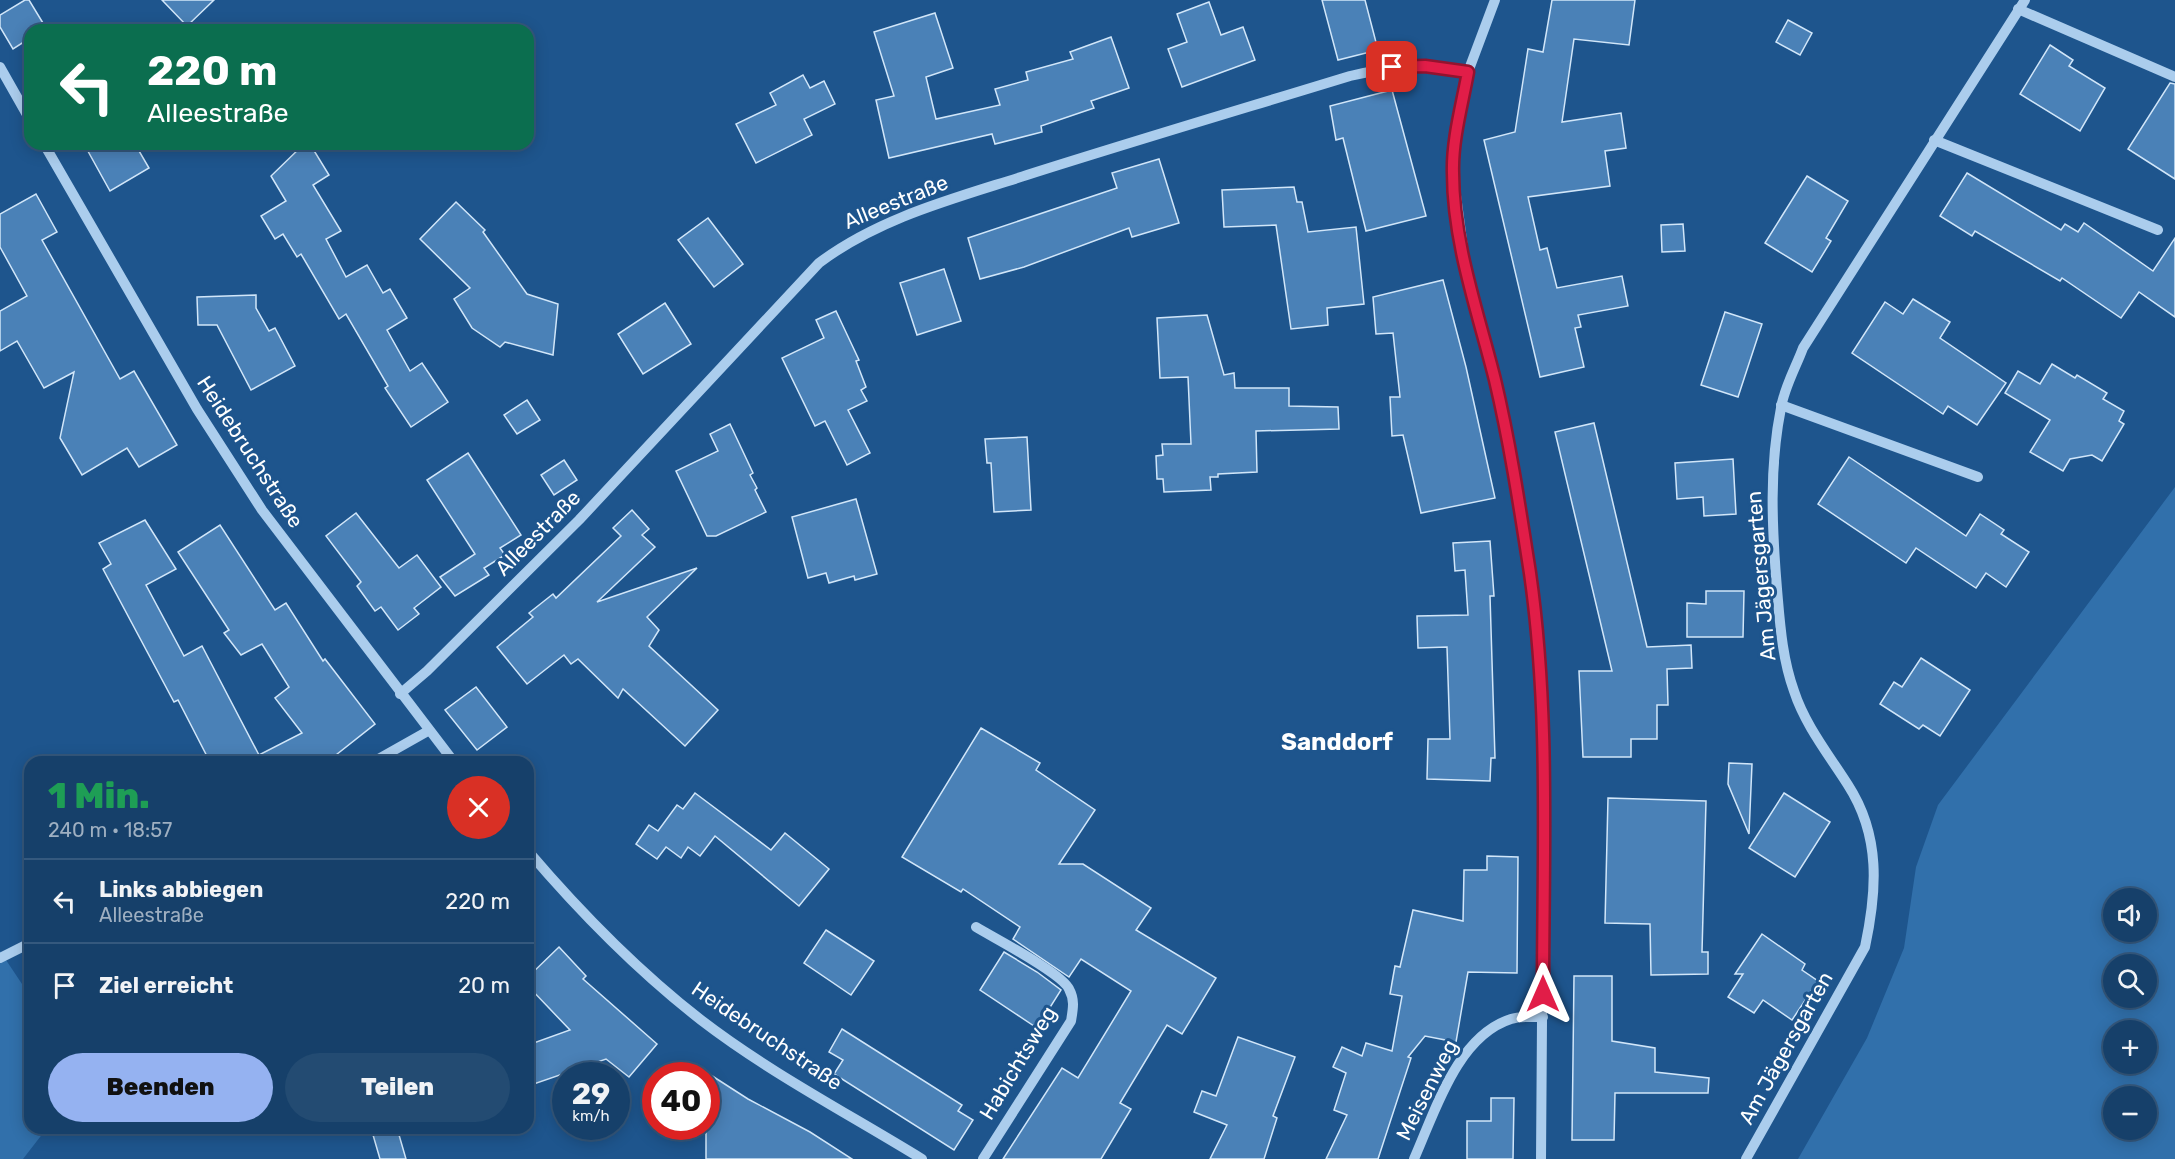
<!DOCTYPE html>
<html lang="de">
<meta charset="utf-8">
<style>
:root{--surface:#16406a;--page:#234b72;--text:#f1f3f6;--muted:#9eafc1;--line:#35597e;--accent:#95b2f1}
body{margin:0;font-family:Rubik,sans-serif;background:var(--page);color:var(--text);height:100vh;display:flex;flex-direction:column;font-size:22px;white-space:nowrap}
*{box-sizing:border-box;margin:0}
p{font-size:20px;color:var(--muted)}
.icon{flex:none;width:33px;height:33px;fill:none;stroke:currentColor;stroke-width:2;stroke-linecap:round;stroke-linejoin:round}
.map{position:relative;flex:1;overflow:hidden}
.side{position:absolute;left:24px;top:756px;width:510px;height:378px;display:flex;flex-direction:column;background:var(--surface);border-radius:18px;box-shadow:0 3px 15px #0003,0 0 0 2px var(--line)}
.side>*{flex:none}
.hud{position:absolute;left:24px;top:24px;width:510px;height:126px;border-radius:18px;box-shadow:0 3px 15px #0003,0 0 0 2px var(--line);background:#0b6e4f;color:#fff;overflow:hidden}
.buttons{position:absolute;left:2103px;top:888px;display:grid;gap:12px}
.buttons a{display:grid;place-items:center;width:54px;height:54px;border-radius:50%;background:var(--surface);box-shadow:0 3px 15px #0003,0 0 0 2px var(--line);font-size:30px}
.speed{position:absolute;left:552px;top:1062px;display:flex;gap:12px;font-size:30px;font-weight:700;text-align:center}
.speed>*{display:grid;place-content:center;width:78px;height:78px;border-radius:50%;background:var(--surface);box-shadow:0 3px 15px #0003,0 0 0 2px var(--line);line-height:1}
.speed small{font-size:15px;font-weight:400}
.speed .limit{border:9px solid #d22;background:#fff;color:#111}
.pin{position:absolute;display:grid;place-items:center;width:51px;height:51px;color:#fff;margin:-26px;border-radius:12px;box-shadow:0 3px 9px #0006}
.me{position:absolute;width:66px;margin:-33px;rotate:0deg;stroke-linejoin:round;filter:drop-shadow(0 0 4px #0008)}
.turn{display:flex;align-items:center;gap:21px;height:126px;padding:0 24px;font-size:27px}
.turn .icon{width:78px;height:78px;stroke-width:2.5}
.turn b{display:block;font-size:42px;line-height:51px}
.round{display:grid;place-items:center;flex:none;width:63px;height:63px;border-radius:32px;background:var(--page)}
.head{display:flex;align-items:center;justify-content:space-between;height:102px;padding:0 24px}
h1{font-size:36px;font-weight:800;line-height:45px;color:#1e9e55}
.primary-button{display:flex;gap:12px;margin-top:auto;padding:12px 24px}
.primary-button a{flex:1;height:69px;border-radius:36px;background:var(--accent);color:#111;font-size:24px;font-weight:800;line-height:69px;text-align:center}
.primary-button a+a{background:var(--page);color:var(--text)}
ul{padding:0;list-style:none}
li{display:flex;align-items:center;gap:18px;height:84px;padding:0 24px;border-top:2px solid var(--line)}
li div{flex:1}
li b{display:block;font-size:22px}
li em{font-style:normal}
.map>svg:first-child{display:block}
</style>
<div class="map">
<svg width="2175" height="1159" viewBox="0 0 2175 1159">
<rect width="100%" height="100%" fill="#1e558d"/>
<g fill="#3170ab" fill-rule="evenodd">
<path d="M 2175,487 L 2175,1159 L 1798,1159 L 1867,1038 L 1904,948 L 1916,867 L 1938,805 ZM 2114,898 L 2146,898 L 2146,932 L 2114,932 ZM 2114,964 L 2146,964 L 2146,998 L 2114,998 ZM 2114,1030 L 2146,1030 L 2146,1064 L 2114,1064 ZM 2114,1096 L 2146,1096 L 2146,1130 L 2114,1130 Z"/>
<path d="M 0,951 L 30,996 L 30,1128 L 47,1128 L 23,1159 L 0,1159 Z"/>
</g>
<g fill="#4a81b7" stroke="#d1e6f9" stroke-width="1.5">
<path d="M 25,0 L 29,0 L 46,28 L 30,30 L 30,38 L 13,49 L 0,27 L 0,15 Z"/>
<path d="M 162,0 L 214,0 L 187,26 Z"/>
<path d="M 1322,0 L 1365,0 L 1378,50 L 1338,60 Z"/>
<path d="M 1552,0 L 1635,0 L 1629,45 L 1574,39 L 1562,122 L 1621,113 L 1626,148 L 1605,151 L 1610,186 L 1528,197 L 1540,250 L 1547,248 L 1557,288 L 1622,276 L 1628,306 L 1578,315 L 1581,327 L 1575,328 L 1584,367 L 1540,377 L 1484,140 L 1515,132 L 1528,49 L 1543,52 Z"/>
<path d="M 1209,2 L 1221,35 L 1243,27 L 1255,60 L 1182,87 L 1168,49 L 1187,42 L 1177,14 Z"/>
<path d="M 935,13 L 953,68 L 926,77 L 936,119 L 1000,105 L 995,89 L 1028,80 L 1026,72 L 1073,59 L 1070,52 L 1111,37 L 1129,88 L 1091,101 L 1094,108 L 1041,126 L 1042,132 L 995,144 L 992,134 L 889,158 L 876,100 L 894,96 L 874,32 Z"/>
<path d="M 1788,20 L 1812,33 L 1800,55 L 1776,42 Z"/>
<path d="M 2050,45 L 2073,60 L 2069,66 L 2105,88 L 2080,131 L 2020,94 Z"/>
<path d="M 803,75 L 810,88 L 824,81 L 835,104 L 804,119 L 812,135 L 756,163 L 736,124 L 776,105 L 770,93 Z"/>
<path d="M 2170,83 L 2175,84 L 2175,179 L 2128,149 Z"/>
<path d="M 1392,90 L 1426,216 L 1366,231 L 1343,138 L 1336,140 L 1330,106 Z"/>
<path d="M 84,144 L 135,144 L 149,168 L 110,191 Z"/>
<path d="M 304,144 L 310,144 L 329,175 L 313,185 L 341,231 L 326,239 L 346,277 L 367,265 L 383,293 L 390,289 L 407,318 L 387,330 L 410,371 L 422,363 L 448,402 L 411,427 L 385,388 L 388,386 L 346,314 L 339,319 L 301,254 L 297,257 L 283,234 L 275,239 L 261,216 L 286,201 L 271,176 Z"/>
<path d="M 1159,159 L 1179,223 L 1132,237 L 1129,228 L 1024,267 L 980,279 L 968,238 L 1117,188 L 1112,173 Z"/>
<path d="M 1967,173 L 2061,230 L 2065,224 L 2078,232 L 2084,223 L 2153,271 L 2175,238 L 2175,317 L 2139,292 L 2121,318 L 2062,278 L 2060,281 L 1975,231 L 1972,236 L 1940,216 Z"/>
<path d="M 1807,176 L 1848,201 L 1826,238 L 1831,241 L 1812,272 L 1765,243 Z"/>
<path d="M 1294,187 L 1297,202 L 1302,202 L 1308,232 L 1356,227 L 1364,304 L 1327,308 L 1328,325 L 1291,329 L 1276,225 L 1224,227 L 1222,190 Z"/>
<path d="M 36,194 L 57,232 L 42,240 L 120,379 L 134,371 L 177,445 L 139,467 L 127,448 L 82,475 L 60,438 L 74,372 L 44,388 L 17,341 L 0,351 L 0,311 L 27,296 L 0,247 L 0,214 Z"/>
<path d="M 456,202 L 485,230 L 483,232 L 527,294 L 558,304 L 553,355 L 505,342 L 500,347 L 472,328 L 454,299 L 470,288 L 420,239 Z"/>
<path d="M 708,218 L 743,264 L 714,287 L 678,240 Z"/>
<path d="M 1683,224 L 1685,251 L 1662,252 L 1661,225 Z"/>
<path d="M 944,269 L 961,321 L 917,335 L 900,283 Z"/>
<path d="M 1443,280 L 1466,367 L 1495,498 L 1421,513 L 1403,435 L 1392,436 L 1390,397 L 1400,397 L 1393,333 L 1376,334 L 1373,297 Z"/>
<path d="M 256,295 L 256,308 L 269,331 L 275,328 L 295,366 L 251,390 L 217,325 L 198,325 L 197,297 Z"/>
<path d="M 1913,299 L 1950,322 L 1940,338 L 2006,383 L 1977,425 L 1948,406 L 1943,414 L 1852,353 L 1885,302 L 1903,314 Z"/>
<path d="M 665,303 L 691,344 L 643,374 L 618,334 Z"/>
<path d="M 836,311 L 859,360 L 856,361 L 866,387 L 861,390 L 867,401 L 848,410 L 870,453 L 847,465 L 825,421 L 815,426 L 782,358 L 824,338 L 816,320 Z"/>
<path d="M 1725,312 L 1762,324 L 1738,397 L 1701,385 Z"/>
<path d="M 1207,315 L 1224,375 L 1234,373 L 1235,388 L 1289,388 L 1289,406 L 1338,407 L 1339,429 L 1256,431 L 1257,472 L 1218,474 L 1218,477 L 1210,477 L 1211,490 L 1164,492 L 1163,479 L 1157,479 L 1156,456 L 1163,455 L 1162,444 L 1191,444 L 1188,377 L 1160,378 L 1157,318 Z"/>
<path d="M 2052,364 L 2075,378 L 2077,375 L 2107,393 L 2103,399 L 2124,411 L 2119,421 L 2124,424 L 2102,461 L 2092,455 L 2070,459 L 2063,471 L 2030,452 L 2050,420 L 2005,393 L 2018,371 L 2040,384 Z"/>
<path d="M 527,400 L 540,420 L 517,434 L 504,415 Z"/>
<path d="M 1594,423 L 1647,647 L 1691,645 L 1692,668 L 1667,669 L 1668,705 L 1657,705 L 1657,739 L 1631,739 L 1631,757 L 1583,757 L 1579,671 L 1612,671 L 1555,432 Z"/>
<path d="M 730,424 L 753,473 L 750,475 L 757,488 L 755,490 L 766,512 L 716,536 L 707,536 L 676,471 L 718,451 L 710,434 Z"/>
<path d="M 1027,437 L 1031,510 L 994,512 L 991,463 L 987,463 L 985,439 Z"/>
<path d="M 468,453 L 521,535 L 500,548 L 505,555 L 484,568 L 489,575 L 455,596 L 440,577 L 475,554 L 427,480 Z"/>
<path d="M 1849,457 L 1966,536 L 1980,514 L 2004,530 L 2001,534 L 2029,552 L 2006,587 L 1986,573 L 1976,588 L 1916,548 L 1906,563 L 1818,504 Z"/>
<path d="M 1733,459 L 1736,514 L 1704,516 L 1703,497 L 1677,499 L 1675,463 Z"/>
<path d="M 564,460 L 577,480 L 554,495 L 541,475 Z"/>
<path d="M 856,499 L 877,574 L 855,580 L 854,576 L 829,583 L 826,573 L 808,578 L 792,517 Z"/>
<path d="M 632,510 L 649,529 L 642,535 L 655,547 L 597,602 L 697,568 L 647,617 L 659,630 L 649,646 L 718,710 L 685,746 L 623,689 L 618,698 L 578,659 L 571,664 L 564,655 L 527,684 L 497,647 L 533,617 L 529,613 L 553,594 L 556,598 L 621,536 L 613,528 Z"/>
<path d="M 356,513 L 399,568 L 417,555 L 441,587 L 414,608 L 419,614 L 398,630 L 381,607 L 375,611 L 357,586 L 361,582 L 326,536 Z"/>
<path d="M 145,520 L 176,569 L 146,585 L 184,656 L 202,646 L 259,755 L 302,733 L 275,698 L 289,687 L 262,644 L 241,655 L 224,633 L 229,630 L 178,552 L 220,525 L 275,610 L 286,603 L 323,661 L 325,659 L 375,724 L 327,762 L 210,762 L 178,700 L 174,702 L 103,569 L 111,564 L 99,543 Z"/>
<path d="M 1490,541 L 1494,596 L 1490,596 L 1495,758 L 1491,758 L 1490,781 L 1427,779 L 1428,739 L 1450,739 L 1447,647 L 1418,648 L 1417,616 L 1468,615 L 1465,570 L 1455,571 L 1453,543 Z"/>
<path d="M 1706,591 L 1744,591 L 1743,637 L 1687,637 L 1687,603 L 1706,604 Z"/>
<path d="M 1921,658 L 1970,690 L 1940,736 L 1923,725 L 1919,729 L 1880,704 L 1894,682 L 1902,687 Z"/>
<path d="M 476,687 L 507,727 L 477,750 L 445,710 Z"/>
<path d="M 981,728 L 1040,763 L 1036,770 L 1095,810 L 1059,864 L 1083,864 L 1151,908 L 1136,930 L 1216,978 L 1182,1034 L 1167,1025 L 1120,1103 L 1131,1109 L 1101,1159 L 1003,1159 L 1062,1068 L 1078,1078 L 1131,991 L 1081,959 L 1069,977 L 1013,939 L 1020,927 L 963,889 L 961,892 L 902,857 Z"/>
<path d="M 1729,763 L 1752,764 L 1749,834 L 1728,784 Z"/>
<path d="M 695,793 L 771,850 L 785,833 L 829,869 L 799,906 L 715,836 L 700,856 L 688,847 L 681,858 L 666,847 L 657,859 L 636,844 L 649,825 L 658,831 L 677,805 L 683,809 Z"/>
<path d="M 1784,793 L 1830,822 L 1795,877 L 1749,848 Z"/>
<path d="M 1608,798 L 1706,801 L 1702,952 L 1708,952 L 1708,974 L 1651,975 L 1650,924 L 1605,923 Z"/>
<path d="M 1487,856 L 1518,857 L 1517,973 L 1468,972 L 1456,1042 L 1425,1036 L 1408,1057 L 1411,1058 L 1378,1159 L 1326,1159 L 1347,1115 L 1334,1110 L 1346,1073 L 1333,1067 L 1342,1047 L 1362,1056 L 1366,1043 L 1392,1051 L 1402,996 L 1390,994 L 1395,966 L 1400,967 L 1413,910 L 1463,921 L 1464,870 L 1487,870 Z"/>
<path d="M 826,930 L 874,961 L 851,995 L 804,963 Z"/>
<path d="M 1762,934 L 1805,964 L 1802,970 L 1818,981 L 1792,1020 L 1763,1000 L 1754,1013 L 1728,997 L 1743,974 L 1735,974 Z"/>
<path d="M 559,947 L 586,976 L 583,979 L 657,1044 L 629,1077 L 606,1059 L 528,1086 L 528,1045 L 570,1030 L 528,986 L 528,977 Z"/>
<path d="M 1004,952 L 1037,972 L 1061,990 L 1037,1028 L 980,990 Z"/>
<path d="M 1574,976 L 1612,976 L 1612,1041 L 1655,1048 L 1655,1072 L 1709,1078 L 1708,1093 L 1615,1093 L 1614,1140 L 1572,1140 Z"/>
<path d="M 842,1029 L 962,1105 L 958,1111 L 973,1120 L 954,1150 L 834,1074 L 843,1060 L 829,1052 Z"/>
<path d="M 1238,1037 L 1295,1057 L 1273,1116 L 1277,1118 L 1264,1159 L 1210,1159 L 1227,1125 L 1194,1112 L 1202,1091 L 1216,1096 Z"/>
<path d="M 706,1072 L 748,1099 L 810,1132 L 852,1159 L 706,1159 Z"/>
<path d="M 1491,1098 L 1514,1098 L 1513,1159 L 1467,1159 L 1467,1121 L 1491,1121 Z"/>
<path d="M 371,1128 L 397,1128 L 406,1159 L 380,1159 Z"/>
</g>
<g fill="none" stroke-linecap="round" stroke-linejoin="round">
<g stroke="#abcded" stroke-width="10">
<path d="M 1495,0 L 1468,72 L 1457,126 L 1453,173 L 1466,270 L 1495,382 L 1517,497 L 1539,646 L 1544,744 L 1541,1159"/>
<path d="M 2018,9 L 2175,77"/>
<path d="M 0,67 L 30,120"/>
<path d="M 1934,140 L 2158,230"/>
<path d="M 44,144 L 197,409 L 262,510 L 454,762"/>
<path d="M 1781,405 L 1978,477"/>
<path d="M 400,694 L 427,671 L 579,520 L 819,263 C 880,217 956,198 1027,175 C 1134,141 1242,109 1350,76 C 1397,65 1420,65 1468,72"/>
<path d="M 373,762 L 428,731"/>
<path d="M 528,851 C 580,912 638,971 701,1020 C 770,1073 849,1114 922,1159"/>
<path d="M 976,927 C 994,938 1062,973 1069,989 C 1075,1000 1073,1009 1071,1021 L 983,1159"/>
<path d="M 0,958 L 30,943"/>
<path d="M 1414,1159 C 1435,1112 1457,1036 1511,1019 C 1520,1016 1533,1017 1543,1017"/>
<path d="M 1746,1159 L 1865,947 C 1877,891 1881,836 1848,785 C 1829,755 1805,725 1794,691 C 1782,658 1780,623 1777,589 C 1772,528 1769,468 1781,408 C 1784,388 1796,367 1803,348 L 2025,0"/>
</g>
</g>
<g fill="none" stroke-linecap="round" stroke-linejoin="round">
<g stroke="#92132f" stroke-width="15">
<path id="route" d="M 1392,67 L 1425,66 L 1468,72 C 1462,105 1452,140 1453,173 C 1453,243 1478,312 1495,380 C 1510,443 1520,509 1530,573 C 1550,712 1543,854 1543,994"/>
</g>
<use href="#route" stroke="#e11d48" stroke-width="10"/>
</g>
<g text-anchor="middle" stroke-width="6" stroke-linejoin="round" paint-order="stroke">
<g font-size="21" fill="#fff" stroke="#1e558d">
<text transform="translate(896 202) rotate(-22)" y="7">Alleestraße</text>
<text transform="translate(250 452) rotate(57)" y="7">Heidebruchstraße</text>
<text transform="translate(538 533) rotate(-45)" y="7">Alleestraße</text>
<text transform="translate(1761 576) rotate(-95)" y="7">Am Jägersgarten</text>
<text transform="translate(767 1036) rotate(34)" y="7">Heidebruchstraße</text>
<text transform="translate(1786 1048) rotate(-61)" y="7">Am Jägersgarten</text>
<text transform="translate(1018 1063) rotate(-59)" y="7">Habichtsweg</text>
<text transform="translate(1427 1090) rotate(-63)" y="7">Meisenweg</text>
</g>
<g font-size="24" font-weight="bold" fill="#fff" stroke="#1e558d">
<text x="1337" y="750">Sanddorf</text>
</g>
</g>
</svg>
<div class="buttons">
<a><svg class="icon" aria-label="sound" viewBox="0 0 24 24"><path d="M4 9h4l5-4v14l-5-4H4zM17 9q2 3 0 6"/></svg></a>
<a><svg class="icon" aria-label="search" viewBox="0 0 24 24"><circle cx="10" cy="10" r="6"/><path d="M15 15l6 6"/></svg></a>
<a>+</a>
<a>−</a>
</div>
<div class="speed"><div>29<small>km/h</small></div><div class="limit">40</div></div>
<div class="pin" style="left:1392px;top:67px;background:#d93025"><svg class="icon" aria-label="arrive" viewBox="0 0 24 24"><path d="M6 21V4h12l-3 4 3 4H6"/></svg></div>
<svg class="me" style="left:1543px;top:994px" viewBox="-20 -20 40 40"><path d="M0-17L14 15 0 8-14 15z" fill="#e11d48" stroke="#fff" stroke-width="4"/></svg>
<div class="hud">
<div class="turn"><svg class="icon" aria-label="left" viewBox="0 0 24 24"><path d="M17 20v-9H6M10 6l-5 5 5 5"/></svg><div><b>220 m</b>Alleestraße</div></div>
</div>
<section class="side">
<div class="head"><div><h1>1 Min.</h1><p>240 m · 18:57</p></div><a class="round" style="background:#d93025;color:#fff"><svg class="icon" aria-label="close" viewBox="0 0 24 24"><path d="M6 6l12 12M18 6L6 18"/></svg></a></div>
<ul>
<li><svg class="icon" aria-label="left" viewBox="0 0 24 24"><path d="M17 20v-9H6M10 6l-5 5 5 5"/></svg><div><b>Links abbiegen</b><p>Alleestraße</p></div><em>220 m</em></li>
<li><svg class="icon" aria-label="arrive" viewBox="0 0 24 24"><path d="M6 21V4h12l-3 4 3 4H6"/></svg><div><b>Ziel erreicht</b></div><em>20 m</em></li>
</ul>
<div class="primary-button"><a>Beenden</a><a>Teilen</a></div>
</section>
</div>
